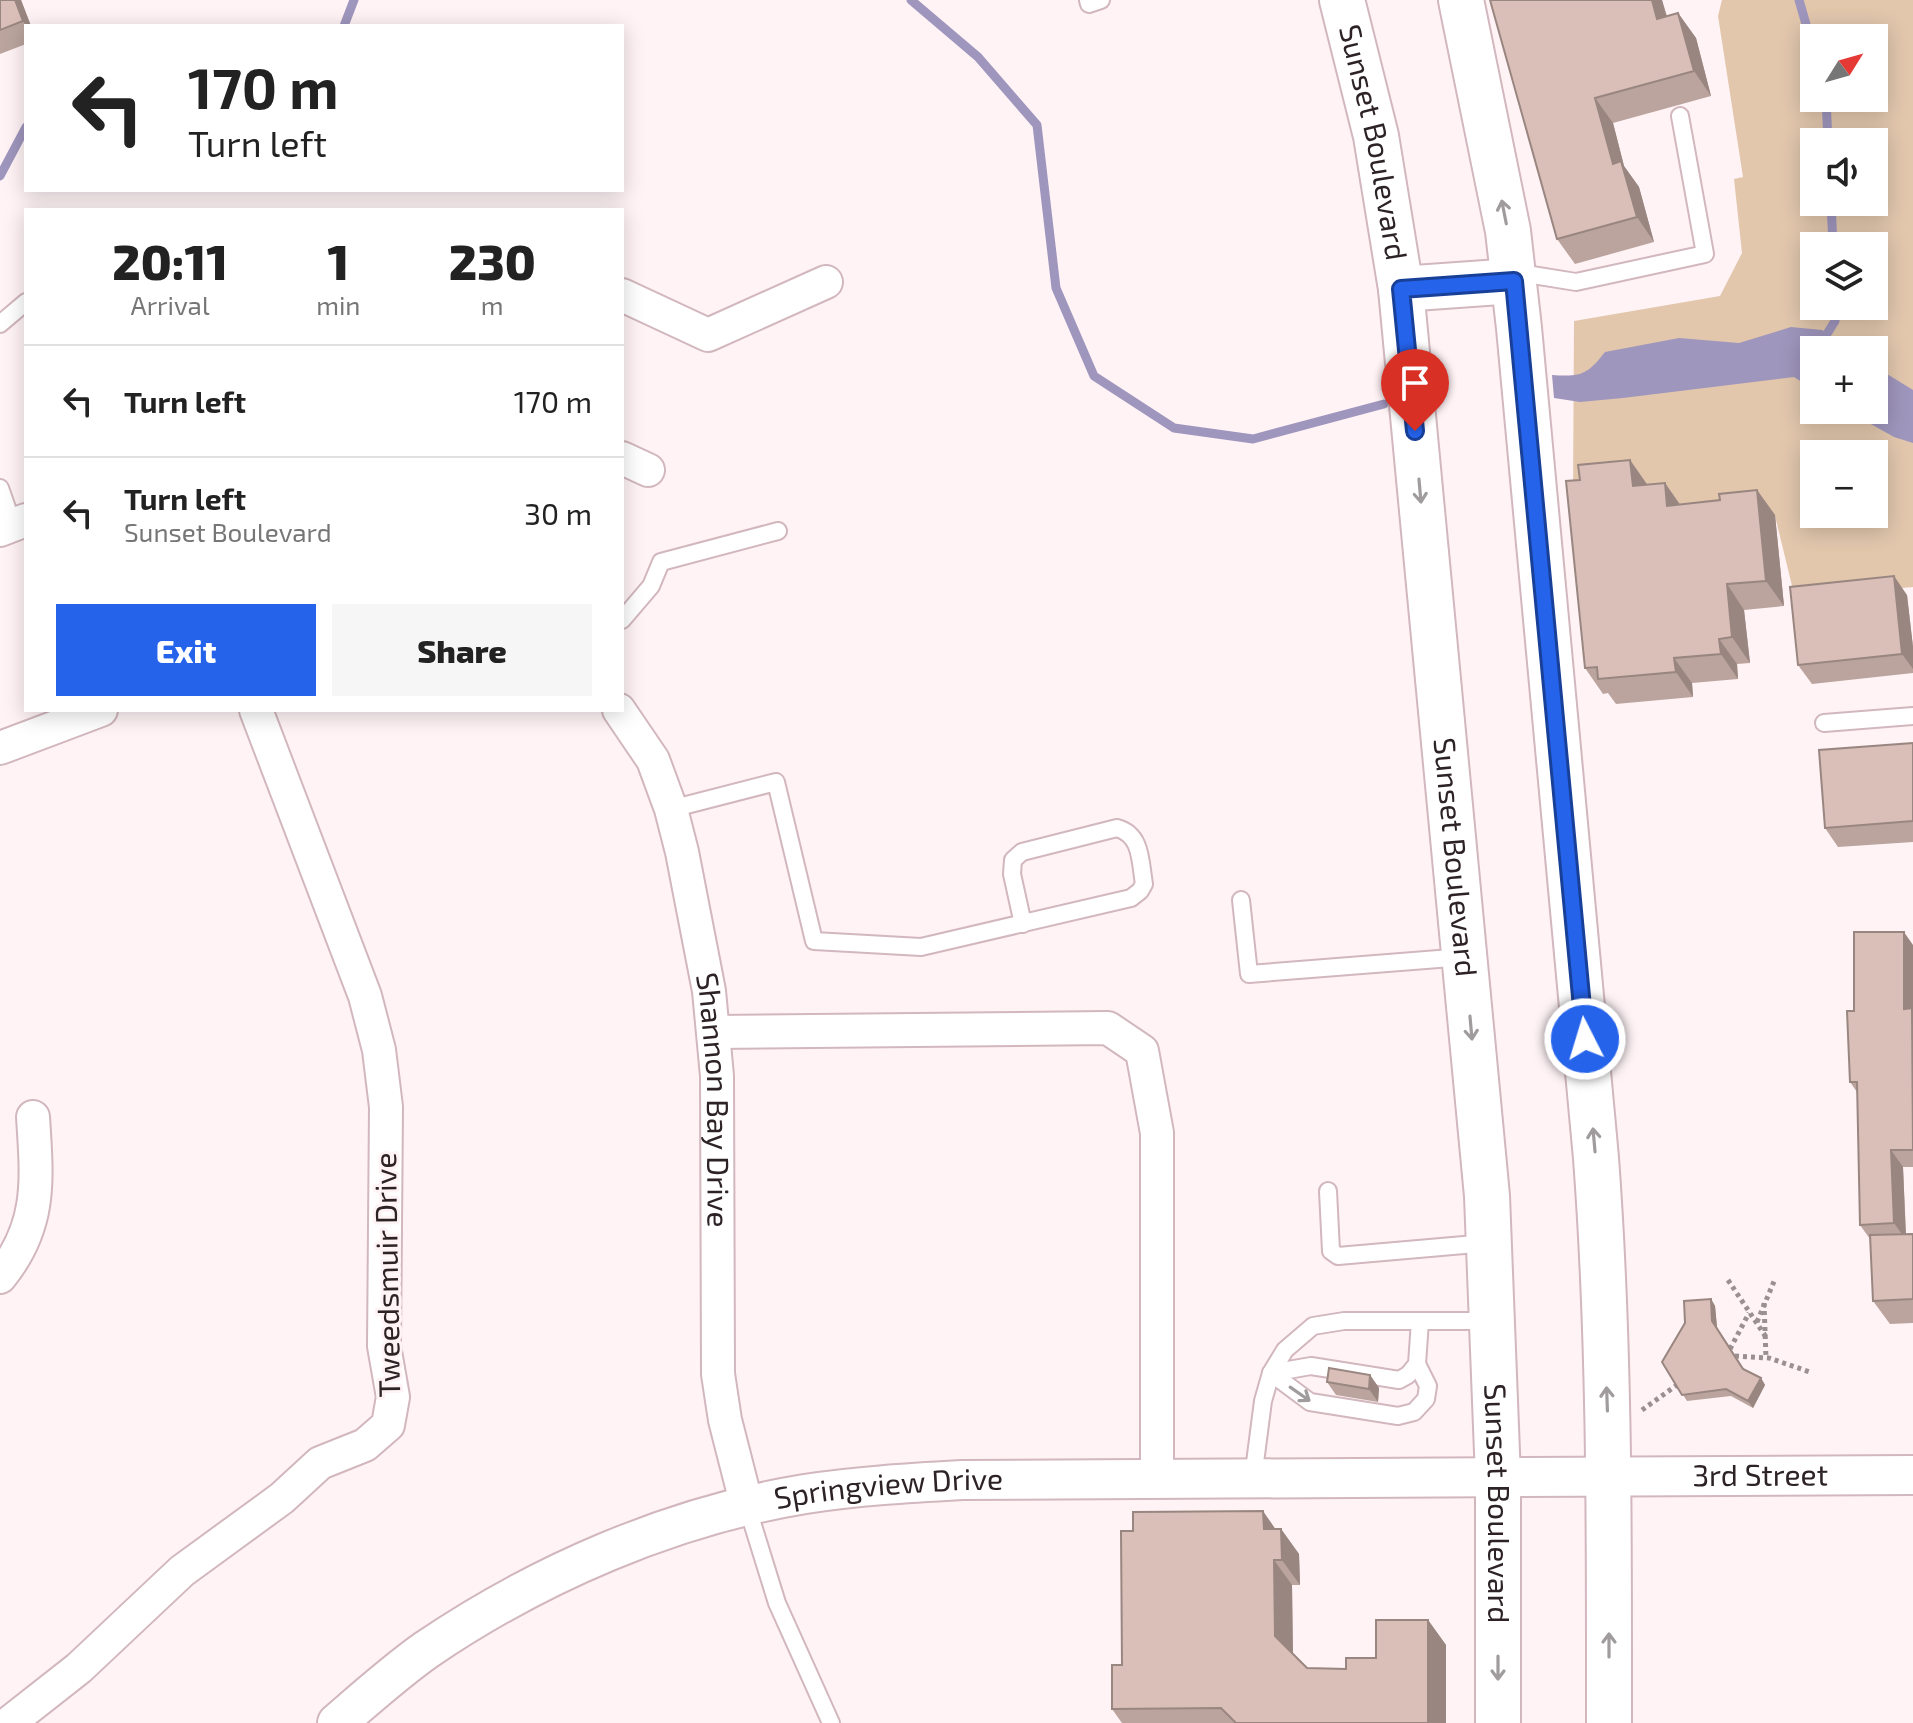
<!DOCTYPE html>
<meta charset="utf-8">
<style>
:root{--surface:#fff;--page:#f6f6f6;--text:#222;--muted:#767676;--line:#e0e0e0;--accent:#2563eb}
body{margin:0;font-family:"Exo 2",sans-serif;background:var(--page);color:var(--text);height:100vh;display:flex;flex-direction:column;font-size:30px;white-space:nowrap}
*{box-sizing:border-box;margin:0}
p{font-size:26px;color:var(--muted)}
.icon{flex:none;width:44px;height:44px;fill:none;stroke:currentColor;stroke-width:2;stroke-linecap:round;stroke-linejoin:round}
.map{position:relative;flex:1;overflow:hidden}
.details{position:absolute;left:24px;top:208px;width:600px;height:504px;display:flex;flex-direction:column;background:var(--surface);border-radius:0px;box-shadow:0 4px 20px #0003}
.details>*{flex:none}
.top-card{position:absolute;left:24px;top:24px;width:600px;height:168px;border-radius:0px;box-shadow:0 4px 20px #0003;background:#fff;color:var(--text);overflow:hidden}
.needle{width:52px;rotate:53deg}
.fabs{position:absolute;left:1800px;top:24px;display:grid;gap:16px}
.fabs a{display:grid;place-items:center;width:88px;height:88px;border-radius:0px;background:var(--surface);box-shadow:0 4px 20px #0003;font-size:40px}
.pin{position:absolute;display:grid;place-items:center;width:68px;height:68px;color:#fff;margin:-82px -34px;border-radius:50% 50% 50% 0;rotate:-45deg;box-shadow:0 0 8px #0007}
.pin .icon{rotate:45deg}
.me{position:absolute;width:88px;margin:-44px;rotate:355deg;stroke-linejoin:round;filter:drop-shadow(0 0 6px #0008)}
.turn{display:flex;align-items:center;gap:28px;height:168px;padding:0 32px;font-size:36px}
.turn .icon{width:104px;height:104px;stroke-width:2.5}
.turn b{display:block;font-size:56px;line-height:68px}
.eta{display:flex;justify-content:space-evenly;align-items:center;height:136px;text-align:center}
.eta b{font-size:48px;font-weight:800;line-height:56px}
.cta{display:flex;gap:16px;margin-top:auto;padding:16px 32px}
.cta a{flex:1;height:92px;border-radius:0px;background:var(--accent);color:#fff;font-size:32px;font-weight:800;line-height:92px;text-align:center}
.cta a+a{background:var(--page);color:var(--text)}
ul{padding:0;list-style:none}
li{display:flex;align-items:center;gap:24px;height:112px;padding:0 32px;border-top:2px solid var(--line)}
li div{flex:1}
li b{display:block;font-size:30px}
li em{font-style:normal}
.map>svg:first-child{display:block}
</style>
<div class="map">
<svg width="1913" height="1723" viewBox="0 0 1913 1723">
<rect width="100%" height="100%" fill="#fff3f6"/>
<path fill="#e2c7ad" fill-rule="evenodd" d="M 1722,0 L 1913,0 L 1913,587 L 1795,598 L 1775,516 L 1737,519 L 1573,497 L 1574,321 L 1720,296 L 1742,253 L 1734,179 L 1743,177 L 1718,16 ZM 1814,38 L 1874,38 L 1874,98 L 1814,98 ZM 1814,142 L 1874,142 L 1874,202 L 1814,202 ZM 1814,246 L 1874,246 L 1874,306 L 1814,306 ZM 1814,350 L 1874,350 L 1874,410 L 1814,410 ZM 1814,454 L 1874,454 L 1874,514 L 1814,514 Z"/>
<g fill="#9f96bd">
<path d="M 1791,327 L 1822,330 L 1851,350 L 1814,350 L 1814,390 L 1794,377 L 1623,398 L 1580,402 L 1554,398 L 1552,375 C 1581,377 1587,375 1605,352 L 1679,338 L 1739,343 Z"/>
<path d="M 1874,366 L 1913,390 L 1913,443 L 1894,437 L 1846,410 L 1874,410 Z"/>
</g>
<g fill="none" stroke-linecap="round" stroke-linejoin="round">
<g stroke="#9f96bd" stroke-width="9">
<path d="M 911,0 L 978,57 L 1037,125 L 1056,288 L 1094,376 L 1174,428 L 1253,439 L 1384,404"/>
<path d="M 1799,0 L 1814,52"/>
<path d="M 344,26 L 354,0"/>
<path d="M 1826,98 L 1828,142"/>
<path d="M 0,176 L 26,127"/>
<path d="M 1831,202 L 1833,246"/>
<path d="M 1817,350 L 1835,321 L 1835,306"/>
</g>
<g stroke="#d2b7be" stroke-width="20">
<g id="service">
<path d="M 1088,0 L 1089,4 L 1101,0"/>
<path d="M 1514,272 L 1576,282 L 1705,254 L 1680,116"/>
<path d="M 0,324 L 26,302"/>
<path d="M 0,488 L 13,525"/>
<path d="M 622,620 L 651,586 L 661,562 L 778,531"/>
<path d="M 1824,723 L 1913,716"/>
<path d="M 671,809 L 776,782 L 814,941 L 921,947 L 1131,898 L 1140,891 L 1144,884 C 1140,861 1142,835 1117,828 L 1022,852 L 1013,860 L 1012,874 L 1023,924"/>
<path d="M 1241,900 L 1249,974 L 1464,957"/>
<path d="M 1328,1191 L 1331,1251 L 1338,1256 L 1487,1243"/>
<path d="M 1417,1364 L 1408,1375 L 1399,1380 L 1311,1366 L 1271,1373 L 1310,1402 L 1398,1416 L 1414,1412 L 1426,1399 L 1428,1386 L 1417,1364 L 1420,1321"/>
<path d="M 1253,1478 L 1263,1401 L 1271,1373 L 1285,1350 L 1313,1326 L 1344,1321 L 1490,1321"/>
<path d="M 747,1506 L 777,1603 L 831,1723"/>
</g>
</g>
<g stroke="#d2b7be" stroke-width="36">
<g id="minor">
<path d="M 622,295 L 708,335 L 826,282"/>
<path d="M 622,458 L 648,470"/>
<path d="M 0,530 L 26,520"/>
<path id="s1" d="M 619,710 L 653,760 L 671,809 L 682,852 L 709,991 L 717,1076 L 718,1374 L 725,1420 L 747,1506"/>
<path d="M 0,748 L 101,710"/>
<path d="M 715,1032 L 1108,1028 L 1142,1051 L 1157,1133 L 1157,1479"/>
<path d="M 0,1277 C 42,1225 37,1180 33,1117"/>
<path d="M 9,1723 L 79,1668 L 182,1571 L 282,1498 L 320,1463 L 365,1445 L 388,1425 L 393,1397 L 384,1346 L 386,1107 L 379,1050 L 365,996 L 256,710"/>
</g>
</g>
<g stroke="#d2b7be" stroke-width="42">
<g id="tertiary">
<path id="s2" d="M 337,1723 C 366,1698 395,1672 426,1650 C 538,1574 671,1516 805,1494 C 857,1486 909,1483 962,1480 L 1913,1475"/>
</g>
</g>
<g stroke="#d2b7be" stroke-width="48">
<g id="secondary">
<path id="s3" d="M 1342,0 L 1376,136 L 1401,289 L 1487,1196 L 1498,1478 L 1498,1723"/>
<path d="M 1461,0 L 1508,231 L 1519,328 L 1596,1158 C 1610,1346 1609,1535 1609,1723"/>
<path d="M 1401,289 L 1514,281"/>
</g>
</g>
<g stroke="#9a8f92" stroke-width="5" stroke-dasharray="4 4" stroke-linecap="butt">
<path d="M 1728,1280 L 1766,1337"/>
<path d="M 1764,1303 L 1766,1358"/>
<path d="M 1757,1322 L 1775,1279"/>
<path d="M 1730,1349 L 1749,1313"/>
<path d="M 1735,1356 L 1769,1358 L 1810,1372"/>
<path d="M 1642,1410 L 1677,1385"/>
</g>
<use href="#service" stroke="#fff" stroke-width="16"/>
<use href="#minor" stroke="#fff" stroke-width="32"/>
<use href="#tertiary" stroke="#fff" stroke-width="38"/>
<use href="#secondary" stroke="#fff" stroke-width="44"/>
</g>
<g fill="#bba49e">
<path d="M 0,0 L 21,0 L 31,26 L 26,26 L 26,44 L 0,54 Z"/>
<path d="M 1490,0 L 1662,0 L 1667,16 L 1678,13 L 1696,38 L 1711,96 L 1613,123 L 1624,166 L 1639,187 L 1654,242 L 1575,264 L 1557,239 Z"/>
<path d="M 1630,460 L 1647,484 L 1665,483 L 1680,504 L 1720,500 L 1757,490 L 1775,515 L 1784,606 L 1744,610 L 1750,663 L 1737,664 L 1738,679 L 1692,683 L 1693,697 L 1616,704 L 1608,693 L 1603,694 L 1585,668 L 1580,480 Z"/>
<path d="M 1907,595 L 1913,647 L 1913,673 L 1812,684 L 1798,665 Z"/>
<path d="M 1913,743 L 1913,842 L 1838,847 L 1825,828 Z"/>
<path d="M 1913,945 L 1913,1167 L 1903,1167 L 1906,1234 L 1913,1234 L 1913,1323 L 1890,1324 L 1873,1301 L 1870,1239 L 1860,1225 L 1857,1092 L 1850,1082 L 1854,1011 Z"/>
<path d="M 1711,1299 L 1715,1306 L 1717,1327 L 1744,1369 L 1761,1378 L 1765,1385 L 1753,1408 L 1731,1396 L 1687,1401 L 1662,1362 Z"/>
<path d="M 1370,1375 L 1379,1388 L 1378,1402 L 1336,1395 L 1327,1382 Z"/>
<path d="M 1276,1529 L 1281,1529 L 1299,1554 L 1300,1585 L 1292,1585 L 1293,1654 L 1307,1668 L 1346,1669 L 1376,1658 L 1428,1620 L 1446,1645 L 1446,1723 L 1122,1723 L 1112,1709 L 1122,1665 Z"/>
</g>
<g fill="#998681">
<path d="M 15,0 L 21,0 L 31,26 L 26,26 L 23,21 Z"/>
<path d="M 1652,0 L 1662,0 L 1674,44 L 1657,19 Z"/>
<path d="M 1678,13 L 1696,38 L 1711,96 L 1694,71 Z"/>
<path d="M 1595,98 L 1613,123 L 1624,166 L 1639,187 L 1654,242 L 1637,217 L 1613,164 Z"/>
<path d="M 1630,460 L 1648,486 L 1633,486 Z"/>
<path d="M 1665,483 L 1682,508 L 1667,506 Z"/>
<path d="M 1757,490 L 1775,515 L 1784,606 L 1766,581 Z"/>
<path d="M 1894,576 L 1907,595 L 1913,647 L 1913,669 L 1902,654 Z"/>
<path d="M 1727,584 L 1744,610 L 1750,663 L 1732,637 Z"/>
<path d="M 1719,639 L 1737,664 L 1738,679 L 1721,654 Z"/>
<path d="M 1674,658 L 1692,683 L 1693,697 L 1676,672 Z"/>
<path d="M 1904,932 L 1913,945 L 1913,1029 L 1904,1009 Z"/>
<path d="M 1891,1150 L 1903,1167 L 1906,1240 L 1894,1223 Z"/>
<path d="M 1711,1299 L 1715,1306 L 1717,1327 L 1712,1321 Z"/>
<path d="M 1370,1375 L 1379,1388 L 1378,1402 L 1369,1389 Z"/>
<path d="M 1761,1378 L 1765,1385 L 1753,1408 L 1748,1401 Z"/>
<path d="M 1263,1511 L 1281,1537 L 1264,1529 Z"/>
<path d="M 1281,1529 L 1299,1554 L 1300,1585 L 1282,1560 Z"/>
<path d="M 1274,1560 L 1292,1585 L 1293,1661 L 1275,1636 Z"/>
<path d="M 1428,1620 L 1446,1645 L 1446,1723 L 1428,1723 Z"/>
</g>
<g fill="#dabfb8" stroke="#998681" stroke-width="2">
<path d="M 0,0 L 15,0 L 23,21 L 0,30 Z"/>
<path d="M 1490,0 L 1652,0 L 1657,19 L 1678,13 L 1694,71 L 1595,98 L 1613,164 L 1621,161 L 1637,217 L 1557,239 Z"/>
<path d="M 1630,460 L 1633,486 L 1665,483 L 1667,506 L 1720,500 L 1719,494 L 1757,490 L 1766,581 L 1727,584 L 1732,637 L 1719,639 L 1721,654 L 1674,658 L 1676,672 L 1598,679 L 1597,667 L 1585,668 L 1566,481 L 1580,480 L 1578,465 Z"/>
<path d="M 1894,576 L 1902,654 L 1798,665 L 1790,587 Z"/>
<path d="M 1913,743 L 1913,821 L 1825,828 L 1819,750 Z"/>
<path d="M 1854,932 L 1904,932 L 1904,1009 L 1912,1008 L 1913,1150 L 1891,1150 L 1894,1223 L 1860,1225 L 1857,1082 L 1850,1082 L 1847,1011 L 1854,1011 Z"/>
<path d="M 1913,1234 L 1913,1299 L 1873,1301 L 1870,1235 Z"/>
<path d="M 1711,1299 L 1712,1321 L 1743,1369 L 1761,1378 L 1748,1401 L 1726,1389 L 1682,1395 L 1662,1362 L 1685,1323 L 1684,1301 Z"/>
<path d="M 1329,1368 L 1370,1375 L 1369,1389 L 1327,1382 Z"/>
<path d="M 1263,1511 L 1264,1529 L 1281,1529 L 1282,1560 L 1274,1560 L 1275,1636 L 1307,1668 L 1346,1669 L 1346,1658 L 1376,1658 L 1376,1620 L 1428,1620 L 1428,1723 L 1236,1723 L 1221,1708 L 1112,1709 L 1112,1665 L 1122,1665 L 1121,1531 L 1133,1531 L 1133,1512 Z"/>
</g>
<defs><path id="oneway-shaft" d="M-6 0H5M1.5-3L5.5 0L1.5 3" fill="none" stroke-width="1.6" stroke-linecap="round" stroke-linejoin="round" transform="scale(2)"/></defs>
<g stroke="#a09c9d">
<use href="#oneway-shaft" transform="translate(1504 212) rotate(-101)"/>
<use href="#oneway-shaft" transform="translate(1420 491) rotate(85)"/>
<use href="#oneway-shaft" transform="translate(1471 1028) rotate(85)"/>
<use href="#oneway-shaft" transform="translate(1594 1140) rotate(-95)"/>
<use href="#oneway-shaft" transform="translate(1300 1394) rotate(35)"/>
<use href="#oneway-shaft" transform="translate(1607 1399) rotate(-92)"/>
<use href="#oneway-shaft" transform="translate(1609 1645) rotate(-90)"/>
<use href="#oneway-shaft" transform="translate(1498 1668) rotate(90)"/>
</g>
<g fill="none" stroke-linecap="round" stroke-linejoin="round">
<g stroke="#184099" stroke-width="20">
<path id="route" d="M 1415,431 L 1401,289 L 1514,281 L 1585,1039"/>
</g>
<use href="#route" stroke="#2563eb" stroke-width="14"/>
</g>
<g text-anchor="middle" stroke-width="6" stroke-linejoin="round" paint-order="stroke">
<g font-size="30" fill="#2d2326" stroke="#fff3f6">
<text dy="10" stroke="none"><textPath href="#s3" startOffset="146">Sunset Boulevard</textPath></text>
<text dy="10" stroke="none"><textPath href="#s3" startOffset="866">Sunset Boulevard</textPath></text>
<text dy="10" stroke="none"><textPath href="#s1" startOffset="408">Shannon Bay Drive</textPath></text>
<text transform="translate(388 1275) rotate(-91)" y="10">Tweedsmuir Drive</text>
<text dy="10" stroke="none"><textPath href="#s2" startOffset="1484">3rd Street</textPath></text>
<text dy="10" stroke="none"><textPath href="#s2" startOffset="612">Springview Drive</textPath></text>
<text dy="10" stroke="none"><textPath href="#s3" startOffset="1514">Sunset Boulevard</textPath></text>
</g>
</g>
</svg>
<div class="fabs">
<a><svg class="needle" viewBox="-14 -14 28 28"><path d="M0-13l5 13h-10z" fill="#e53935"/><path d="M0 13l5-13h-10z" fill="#767676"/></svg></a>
<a><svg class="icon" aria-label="sound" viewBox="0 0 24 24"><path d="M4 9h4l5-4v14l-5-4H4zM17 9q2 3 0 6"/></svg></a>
<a><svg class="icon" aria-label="layers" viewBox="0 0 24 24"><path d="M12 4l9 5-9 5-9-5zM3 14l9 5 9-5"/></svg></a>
<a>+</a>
<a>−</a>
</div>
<div class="pin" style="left:1415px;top:431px;background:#d93025"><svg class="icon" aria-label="arrive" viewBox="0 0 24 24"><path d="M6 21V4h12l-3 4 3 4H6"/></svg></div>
<svg class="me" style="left:1585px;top:1039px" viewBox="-20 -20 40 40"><circle r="17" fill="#2563eb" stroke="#fff" stroke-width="3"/><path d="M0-11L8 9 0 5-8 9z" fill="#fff"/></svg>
<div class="top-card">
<div class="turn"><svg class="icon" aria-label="left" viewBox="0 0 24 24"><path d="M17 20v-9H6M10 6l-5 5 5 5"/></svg><div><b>170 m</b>Turn left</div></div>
</div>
<section class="details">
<div class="eta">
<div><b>20:11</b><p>Arrival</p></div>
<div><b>1</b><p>min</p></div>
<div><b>230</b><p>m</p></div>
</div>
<ul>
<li><svg class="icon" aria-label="left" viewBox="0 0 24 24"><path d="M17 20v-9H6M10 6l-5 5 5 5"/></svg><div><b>Turn left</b></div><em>170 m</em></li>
<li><svg class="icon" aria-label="left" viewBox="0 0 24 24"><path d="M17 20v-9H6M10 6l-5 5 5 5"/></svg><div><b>Turn left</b><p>Sunset Boulevard</p></div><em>30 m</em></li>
</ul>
<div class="cta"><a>Exit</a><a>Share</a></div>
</section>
</div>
